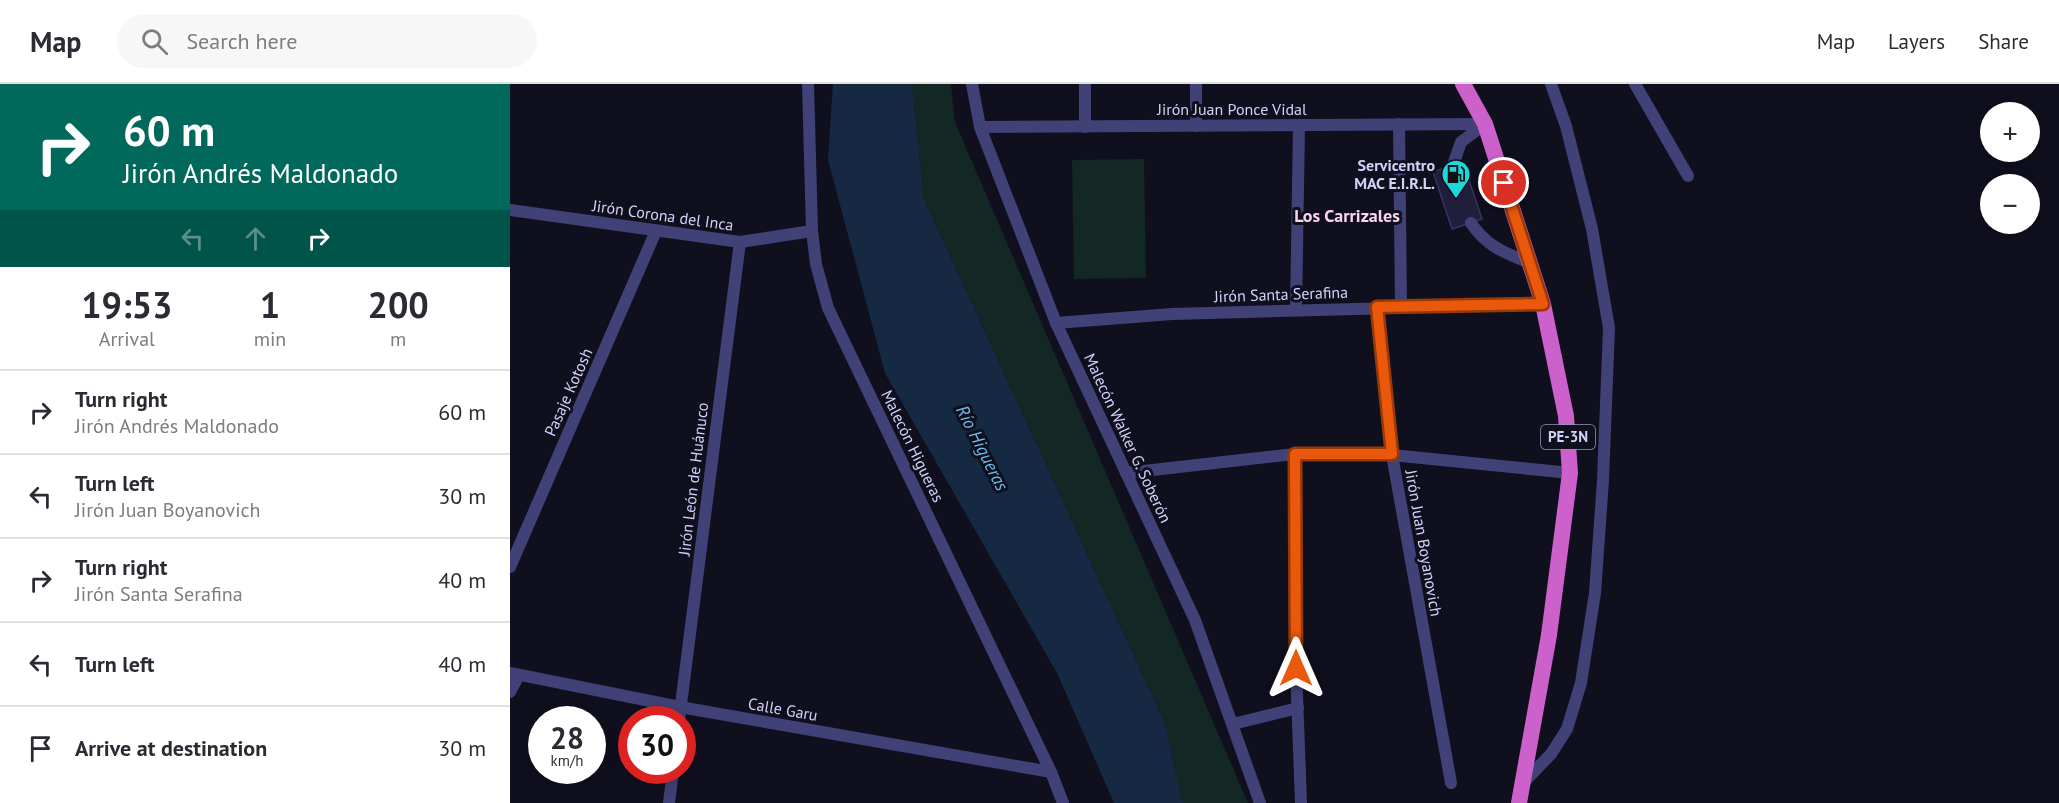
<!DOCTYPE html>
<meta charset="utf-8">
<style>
:root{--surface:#fff;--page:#f7f7f7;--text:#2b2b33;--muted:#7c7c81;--line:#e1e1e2}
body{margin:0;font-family:"PT Sans",sans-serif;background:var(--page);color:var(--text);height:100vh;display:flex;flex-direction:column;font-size:22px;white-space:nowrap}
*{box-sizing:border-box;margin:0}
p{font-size:20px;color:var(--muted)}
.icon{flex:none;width:33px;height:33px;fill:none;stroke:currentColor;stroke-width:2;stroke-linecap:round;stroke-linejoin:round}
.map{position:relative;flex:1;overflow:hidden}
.drawer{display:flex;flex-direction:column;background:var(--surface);width:510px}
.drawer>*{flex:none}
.top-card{background:#00695c;color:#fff;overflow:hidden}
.fabs{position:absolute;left:1470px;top:18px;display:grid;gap:12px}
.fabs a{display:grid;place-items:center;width:60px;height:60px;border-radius:50%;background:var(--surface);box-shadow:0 3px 15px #0003;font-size:30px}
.speed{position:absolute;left:18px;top:622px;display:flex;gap:12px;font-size:30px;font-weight:700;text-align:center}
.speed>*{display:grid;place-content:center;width:78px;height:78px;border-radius:50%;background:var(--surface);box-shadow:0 3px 15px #0003;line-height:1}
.speed small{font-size:15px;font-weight:400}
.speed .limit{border:9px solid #d22;background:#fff;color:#111}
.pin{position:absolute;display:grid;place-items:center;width:51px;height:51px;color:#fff;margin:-26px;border:3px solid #fff;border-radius:50%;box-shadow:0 2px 6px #0007}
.me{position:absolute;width:66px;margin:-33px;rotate:0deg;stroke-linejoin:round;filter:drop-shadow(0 0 4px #0008)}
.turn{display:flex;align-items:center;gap:21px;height:126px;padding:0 24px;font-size:27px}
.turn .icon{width:78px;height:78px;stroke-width:2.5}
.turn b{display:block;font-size:42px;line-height:51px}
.lanes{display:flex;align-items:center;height:57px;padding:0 24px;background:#0003;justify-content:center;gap:30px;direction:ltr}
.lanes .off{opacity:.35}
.eta{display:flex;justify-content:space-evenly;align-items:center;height:102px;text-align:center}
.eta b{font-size:36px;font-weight:600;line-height:42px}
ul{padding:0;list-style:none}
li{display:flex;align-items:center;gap:18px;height:84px;padding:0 24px;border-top:2px solid var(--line)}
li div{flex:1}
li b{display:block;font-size:22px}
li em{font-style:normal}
header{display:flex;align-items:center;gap:36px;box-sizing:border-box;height:84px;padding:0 30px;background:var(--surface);border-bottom:2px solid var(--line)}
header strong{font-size:28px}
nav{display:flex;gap:33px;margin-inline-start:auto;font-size:21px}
.search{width:420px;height:54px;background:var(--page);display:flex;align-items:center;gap:15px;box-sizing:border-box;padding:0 21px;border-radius:33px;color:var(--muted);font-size:22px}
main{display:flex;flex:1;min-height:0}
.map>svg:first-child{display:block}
</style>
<header>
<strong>Map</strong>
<div class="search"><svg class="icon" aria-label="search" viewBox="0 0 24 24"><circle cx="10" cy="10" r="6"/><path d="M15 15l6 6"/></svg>Search here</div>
<nav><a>Map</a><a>Layers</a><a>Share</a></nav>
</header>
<main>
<section class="drawer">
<div class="top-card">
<div class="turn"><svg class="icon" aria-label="right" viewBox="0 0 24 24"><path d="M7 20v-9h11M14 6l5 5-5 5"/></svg><div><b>60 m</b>Jirón Andrés Maldonado</div></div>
<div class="lanes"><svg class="icon off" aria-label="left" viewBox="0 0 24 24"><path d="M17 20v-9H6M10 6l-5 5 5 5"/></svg><svg class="icon off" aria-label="ahead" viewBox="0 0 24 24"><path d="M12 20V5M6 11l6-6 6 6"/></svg><svg class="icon" aria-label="right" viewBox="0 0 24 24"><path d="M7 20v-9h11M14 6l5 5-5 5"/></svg></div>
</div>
<div class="eta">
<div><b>19:53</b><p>Arrival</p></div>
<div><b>1</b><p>min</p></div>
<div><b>200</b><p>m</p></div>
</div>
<ul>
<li><svg class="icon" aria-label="right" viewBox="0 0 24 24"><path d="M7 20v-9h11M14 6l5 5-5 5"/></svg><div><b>Turn right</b><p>Jirón Andrés Maldonado</p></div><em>60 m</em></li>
<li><svg class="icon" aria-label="left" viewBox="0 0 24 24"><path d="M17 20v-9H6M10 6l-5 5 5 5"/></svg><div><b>Turn left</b><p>Jirón Juan Boyanovich</p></div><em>30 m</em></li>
<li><svg class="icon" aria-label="right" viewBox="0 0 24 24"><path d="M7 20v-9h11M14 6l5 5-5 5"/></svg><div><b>Turn right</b><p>Jirón Santa Serafina</p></div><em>40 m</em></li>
<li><svg class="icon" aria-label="left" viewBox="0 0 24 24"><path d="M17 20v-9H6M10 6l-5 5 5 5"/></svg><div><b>Turn left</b></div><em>40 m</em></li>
<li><svg class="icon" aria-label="arrive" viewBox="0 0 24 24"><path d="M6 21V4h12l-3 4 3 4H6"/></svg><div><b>Arrive at destination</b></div><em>30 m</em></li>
</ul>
</section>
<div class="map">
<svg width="1549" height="719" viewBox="0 0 1549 719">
<rect width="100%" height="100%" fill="#100f1e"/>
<g fill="#132724">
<path d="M 402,0 L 441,0 L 445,38 L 738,719 L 673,719 L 654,637 L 414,115 Z"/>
<path d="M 634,75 L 636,194 L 564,195 L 562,76 Z"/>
</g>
<path fill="#152a42" d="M 323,0 L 402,0 L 414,115 L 654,637 L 673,719 L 604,719 L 547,589 L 375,289 L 318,76 Z"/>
<path fill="#211d3c" stroke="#383265" stroke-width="1.5" d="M 953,78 L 972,135 L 942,145 L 923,88 Z"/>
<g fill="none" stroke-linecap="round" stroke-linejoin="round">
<g stroke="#404277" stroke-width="12">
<path d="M 943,81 L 951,58 L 975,40"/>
<path d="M 961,139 C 976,162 995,169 1020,179"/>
</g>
<g stroke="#404277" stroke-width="12">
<path d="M 298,0 L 302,147 L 306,180 L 318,224 L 541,688 L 553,719"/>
<path d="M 462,0 L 470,43 L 546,239 L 685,536 L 750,719"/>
<path d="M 1125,0 L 1178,92"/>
<path d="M 889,40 L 891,222"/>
<path d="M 686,42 L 686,0"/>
<path d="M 470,43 L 975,40"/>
<path d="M 575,43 L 575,0"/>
<path d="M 0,126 L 230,158 L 302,147"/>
<path d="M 867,223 L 882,371 L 941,699"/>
<path d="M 786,226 L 789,41"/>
<path d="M 546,239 L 662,230 L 1033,220"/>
<path d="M 785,370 L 786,584 L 791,719"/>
<path d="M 616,389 L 785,370 L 882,371 L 1060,389"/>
<path d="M 0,483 L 146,147"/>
<path d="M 0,589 L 170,623 L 541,688"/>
<path d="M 0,608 L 9,591"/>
<path d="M 169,636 L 230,158"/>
<path d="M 723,640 L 788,624"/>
<path d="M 1014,698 L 1041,670 L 1057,645 L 1071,599 L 1085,509 L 1093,396 L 1099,244 L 1082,145 L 1056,42 L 1041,0"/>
<path d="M 159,719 L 163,687"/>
</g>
<path stroke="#cc61cc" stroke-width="16" d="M 953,0 L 975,40 L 1033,220 L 1056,332 L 1060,389 L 1039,551 L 1009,719"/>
</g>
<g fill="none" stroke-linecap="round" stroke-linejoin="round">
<g stroke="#983908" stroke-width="15">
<path id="route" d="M 786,584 L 785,370 L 882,370 L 867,223 L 1033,220 L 994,99"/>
</g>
<use href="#route" stroke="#ea580c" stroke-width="10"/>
</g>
<defs>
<g id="fuel-pin" transform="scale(1.5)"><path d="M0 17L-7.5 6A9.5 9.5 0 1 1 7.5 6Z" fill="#1cd8db" stroke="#100f1e"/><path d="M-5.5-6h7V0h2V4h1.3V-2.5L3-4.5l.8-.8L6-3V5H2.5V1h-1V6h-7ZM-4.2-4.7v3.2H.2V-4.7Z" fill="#111"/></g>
</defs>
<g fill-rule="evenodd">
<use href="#fuel-pin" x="946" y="90"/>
</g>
<g text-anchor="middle" stroke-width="6" stroke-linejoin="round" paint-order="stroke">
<rect fill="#100f1e" stroke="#9898b7" stroke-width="1.5" x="1031" y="341" width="54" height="24" rx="4.5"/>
<g font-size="15" font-weight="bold" fill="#d3d2f9">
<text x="1058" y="358">PE-3N</text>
</g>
<g font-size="16" fill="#d3d2f9" stroke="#100f1e">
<text x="722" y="31">Jirón Juan Ponce Vidal</text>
<text transform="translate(153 131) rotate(8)" y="6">Jirón Corona del Inca</text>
<text transform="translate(771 210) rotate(-2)" y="6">Jirón Santa Serafina</text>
<text transform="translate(58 308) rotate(-66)" y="6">Pasaje Kotosh</text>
<text transform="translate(618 354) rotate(65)" y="6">Malecón Walker G. Soberón</text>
<text transform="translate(403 362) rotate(64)" y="6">Malecón Higueras</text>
<text transform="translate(183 395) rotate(-83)" y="6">Jirón León de Huánuco</text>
<text transform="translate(914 459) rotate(80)" y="6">Jirón Juan Boyanovich</text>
<text transform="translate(273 625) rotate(10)" y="6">Calle Garu</text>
</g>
<g font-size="16" font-weight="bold" fill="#d3d2f9" stroke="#100f1e" text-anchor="end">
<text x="925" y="87">Servicentro<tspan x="925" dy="18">MAC E.I.R.L.</tspan></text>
</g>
<g font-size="18" font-weight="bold" fill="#f9d3ef" stroke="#100f1e">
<text x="837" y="138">Los Carrizales</text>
</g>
<g font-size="18" font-style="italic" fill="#6dbcec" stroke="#100f1e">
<text transform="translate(472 364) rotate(63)" y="6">Río Higueras</text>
</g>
</g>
</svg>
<div class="fabs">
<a>+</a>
<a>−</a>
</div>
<div class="speed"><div>28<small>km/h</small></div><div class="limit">30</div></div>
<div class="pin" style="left:994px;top:99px;background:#d93025"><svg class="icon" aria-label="arrive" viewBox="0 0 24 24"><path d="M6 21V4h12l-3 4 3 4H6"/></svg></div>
<svg class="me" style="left:786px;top:584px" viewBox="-20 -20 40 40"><path d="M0-17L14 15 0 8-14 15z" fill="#ea580c" stroke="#fff" stroke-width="4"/></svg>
</div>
</main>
